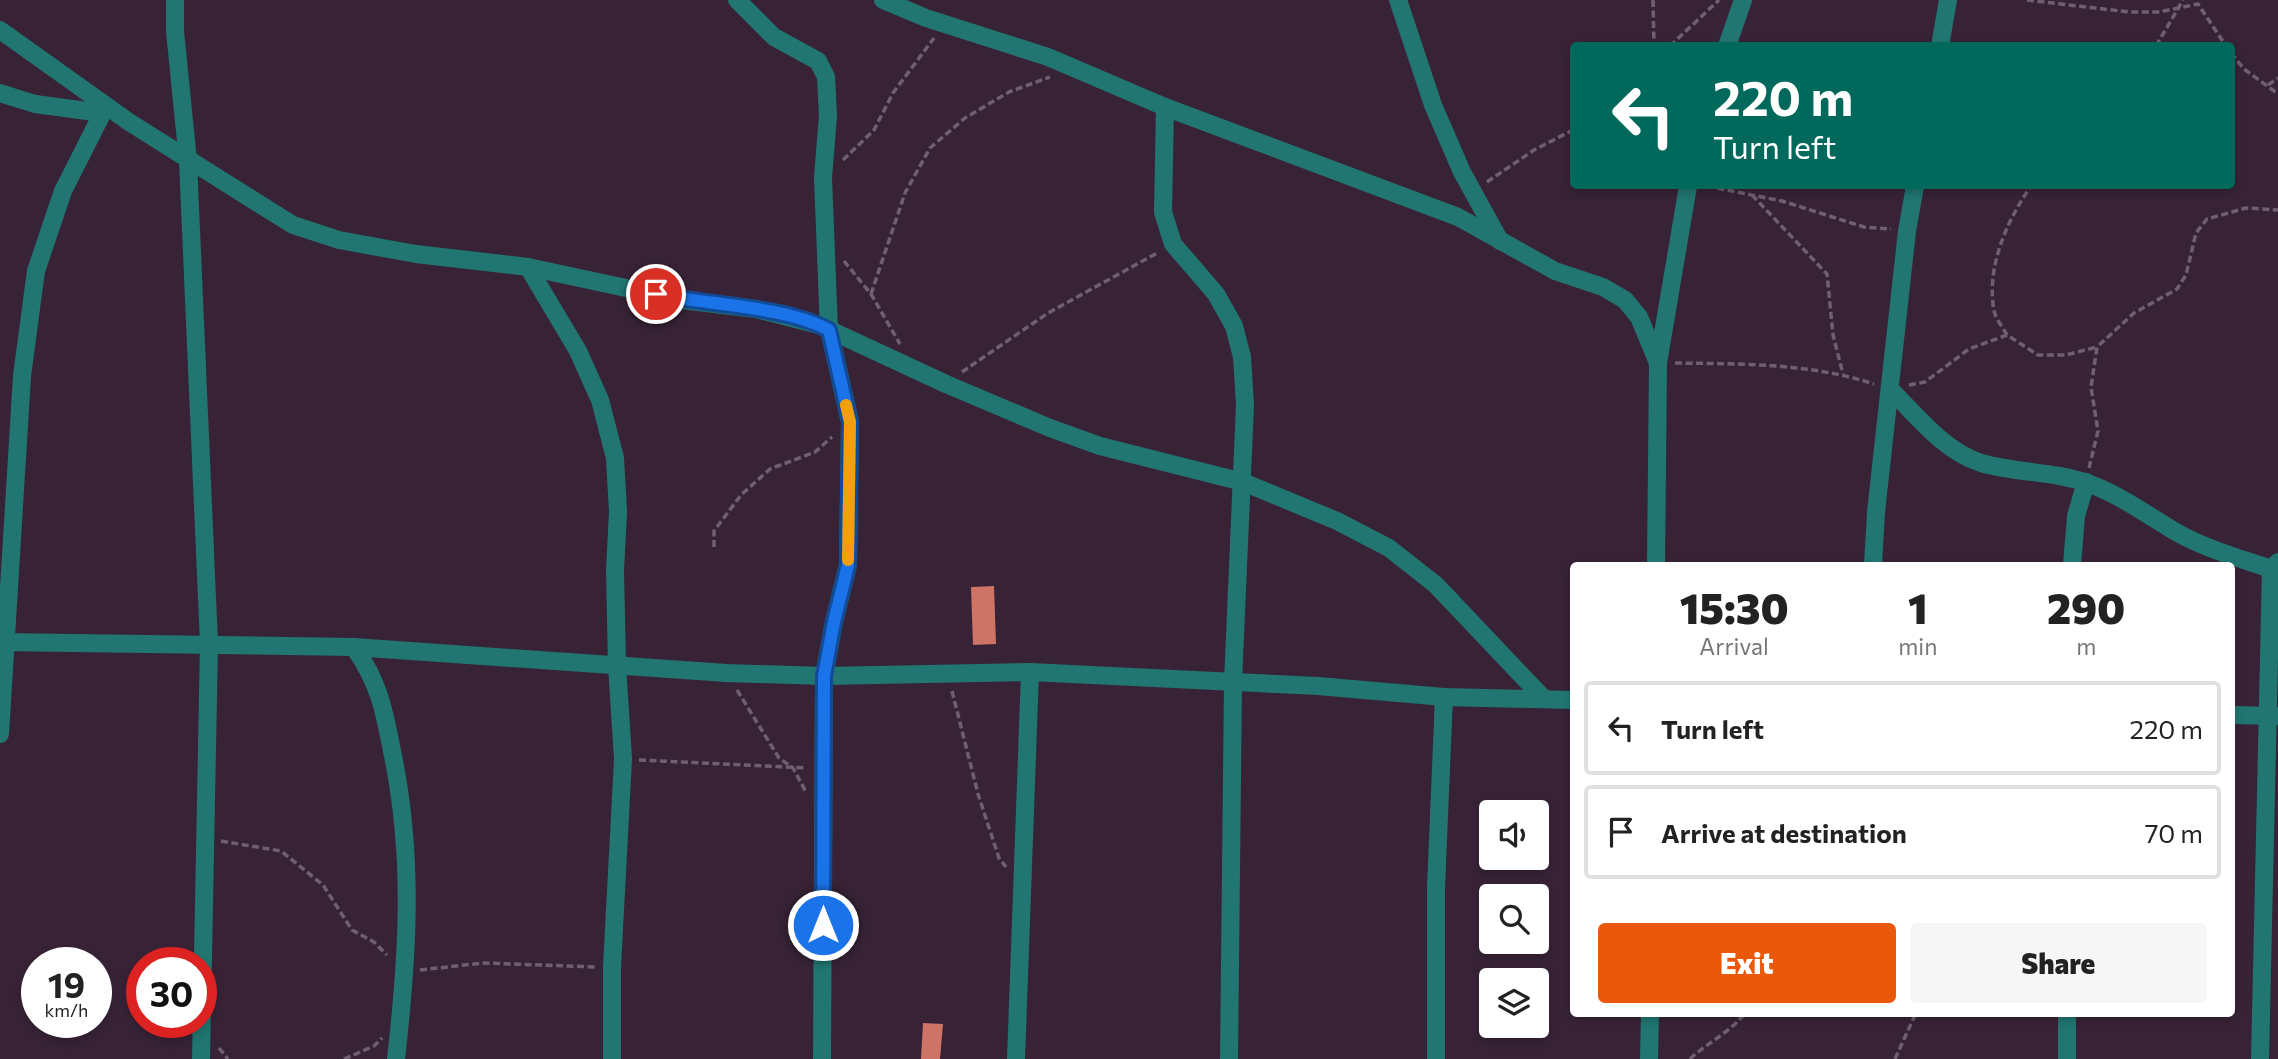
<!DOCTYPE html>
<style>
:root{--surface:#fff;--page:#f6f6f6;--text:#222;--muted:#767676;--line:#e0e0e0;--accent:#ea580c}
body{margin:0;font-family:Commissioner,sans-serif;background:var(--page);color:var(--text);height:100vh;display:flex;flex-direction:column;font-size:26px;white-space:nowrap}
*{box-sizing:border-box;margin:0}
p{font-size:23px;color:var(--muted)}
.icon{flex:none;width:38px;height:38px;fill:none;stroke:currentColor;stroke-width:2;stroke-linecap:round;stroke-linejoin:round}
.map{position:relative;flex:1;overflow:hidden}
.panel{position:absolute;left:1570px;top:562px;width:665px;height:455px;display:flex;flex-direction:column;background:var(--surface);border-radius:7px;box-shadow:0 4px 10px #0003}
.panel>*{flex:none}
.banner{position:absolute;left:1570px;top:42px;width:665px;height:147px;border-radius:7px;box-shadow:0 4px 10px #0003;background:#00695c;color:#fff;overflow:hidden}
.buttons{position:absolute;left:1479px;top:800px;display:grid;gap:14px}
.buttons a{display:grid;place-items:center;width:70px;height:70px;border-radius:7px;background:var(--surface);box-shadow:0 4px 10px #0003;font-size:35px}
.speed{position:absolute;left:21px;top:947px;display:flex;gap:14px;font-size:35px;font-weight:700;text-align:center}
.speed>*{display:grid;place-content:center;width:91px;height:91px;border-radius:50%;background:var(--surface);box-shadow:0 4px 10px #0003;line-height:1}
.speed small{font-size:18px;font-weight:400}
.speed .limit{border:10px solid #d22;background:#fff;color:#111}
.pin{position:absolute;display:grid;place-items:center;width:60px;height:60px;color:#fff;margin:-30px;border:4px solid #fff;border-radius:50%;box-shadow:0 2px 7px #0007}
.me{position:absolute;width:77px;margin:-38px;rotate:0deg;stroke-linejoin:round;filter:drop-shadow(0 0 5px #0008)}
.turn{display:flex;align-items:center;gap:24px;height:147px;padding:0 28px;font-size:32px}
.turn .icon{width:91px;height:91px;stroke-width:2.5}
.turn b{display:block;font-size:49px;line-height:60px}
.eta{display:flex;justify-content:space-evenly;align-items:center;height:119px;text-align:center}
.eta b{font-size:42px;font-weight:800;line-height:49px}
.action{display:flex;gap:14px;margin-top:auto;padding:14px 28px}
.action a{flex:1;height:80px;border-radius:7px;background:var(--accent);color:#fff;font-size:28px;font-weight:800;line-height:80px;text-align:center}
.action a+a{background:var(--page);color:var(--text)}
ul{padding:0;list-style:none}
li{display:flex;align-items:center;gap:21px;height:94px;margin:0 14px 10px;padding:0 14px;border:4px solid var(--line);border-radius:7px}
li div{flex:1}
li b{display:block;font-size:26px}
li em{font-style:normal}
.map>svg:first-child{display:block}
</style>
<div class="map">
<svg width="2278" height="1059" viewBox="0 0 2278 1059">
<rect width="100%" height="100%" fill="#382336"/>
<g fill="#cd7466">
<path d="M 994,586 L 996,644 L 973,645 L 971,587 Z"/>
<path d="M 923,1023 L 943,1024 L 940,1059 L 921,1059 Z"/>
</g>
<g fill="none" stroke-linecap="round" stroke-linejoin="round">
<g stroke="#715f70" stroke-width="3.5" stroke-dasharray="7 3.5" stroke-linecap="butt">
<path d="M 1653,0 L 1654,46"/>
<path d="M 2027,0 L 2129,12 L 2159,12 L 2198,4 L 2226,46"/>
<path d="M 1670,46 L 1719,0"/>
<path d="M 2156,46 L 2183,0"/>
<path d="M 2231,53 L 2244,69 L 2278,94"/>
<path d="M 2268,85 L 2278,78"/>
<path d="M 843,160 L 874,130 L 893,93 L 934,38"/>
<path d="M 1487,182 L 1534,150 L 1573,130"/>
<path d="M 1707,186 L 1782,201 L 1864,227 L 1891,229"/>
<path d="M 1752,195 L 1827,274 L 1833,335 L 1843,374"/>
<path d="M 844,261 L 871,294 L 900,344"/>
<path d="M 871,294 L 905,193 L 930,148 L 965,118 L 1009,92 L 1050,77"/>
<path d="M 2007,335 C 2003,328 1996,319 1994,311 C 1986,266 2007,221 2031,186"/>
<path d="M 1675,363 C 1743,364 1809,363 1874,384"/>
<path d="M 962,372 L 1048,313 L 1159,252"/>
<path d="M 1909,385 L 1925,382 L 1969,349 L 2007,335 L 2038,355 L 2066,355 L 2097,347"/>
<path d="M 2089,468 L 2098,431 L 2091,387 L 2097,347 L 2134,313 L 2177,289 L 2186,275 L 2196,233 L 2207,219 L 2246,208 L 2278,210"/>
<path d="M 714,547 L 714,531 L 741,495 L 770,469 L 815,452 L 832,437"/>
<path d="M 737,690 L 779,758 L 793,768 L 806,792"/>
<path d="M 952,691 L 978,794 L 999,858 L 1006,867"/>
<path d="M 639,760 L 806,768"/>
<path d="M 221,841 L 281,851 L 323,885 L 352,930 L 374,942 L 387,955"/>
<path d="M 420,970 L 483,963 L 597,967"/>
<path d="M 219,1048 L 228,1059"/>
<path d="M 344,1059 L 374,1046 L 382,1038"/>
<path d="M 1690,1059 C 1707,1043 1732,1031 1745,1013"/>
<path d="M 1895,1059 L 1916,1013"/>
</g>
<g stroke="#217671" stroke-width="18">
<path d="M 175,0 L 175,31 L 188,161 L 209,644 L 201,1059"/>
<path d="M 737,0 L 774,37 L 818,61 L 826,77 L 828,115 L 823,178 L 829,330 L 850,422 L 849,493 L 848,565 L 834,622 L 824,676 L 822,1059"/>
<path d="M 883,0 L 926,18 L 1048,57 L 1165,107 L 1458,217 L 1555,271 L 1603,287 L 1625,300 L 1639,317 L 1658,363"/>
<path d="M 1398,0 L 1433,105 L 1462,172 L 1500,241"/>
<path d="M 0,30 L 129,122 L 293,225 L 339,240 L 416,254 L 528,267 L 682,300 L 756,309 L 819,325 L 946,384 L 1050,428 L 1100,446 L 1243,482 L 1337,521 L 1389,548 L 1436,585 L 1544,699"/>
<path d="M 1727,46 L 1743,0"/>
<path d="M 1940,46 L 1948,0"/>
<path d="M 0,93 L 35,104 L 102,113"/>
<path d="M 1165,107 L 1163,212 L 1173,244 L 1216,294 L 1234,326 L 1242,357 L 1245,405 L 1233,682 L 1229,1059"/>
<path d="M 528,267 L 578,351 L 600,400 L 615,458 L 618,512 L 615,570 L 617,665 L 623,759 L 612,967 L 612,1059"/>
<path d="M 1890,389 C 1917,416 1944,451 1981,463 C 2015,473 2054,471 2087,483 C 2119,494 2147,515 2176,532 C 2206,549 2239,558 2271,569"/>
<path d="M 1656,565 L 1658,363 L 1688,186"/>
<path d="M 1873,565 L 1876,512 L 1907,231 L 1915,186"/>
<path d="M 2072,565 L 2076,516 L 2086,482"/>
<path d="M 0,642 L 354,647 L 726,673 L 824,676 L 1030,672 L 1318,686 L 1444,697 L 1573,700"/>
<path d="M 354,647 C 379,683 384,709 392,751 C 414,856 408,953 396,1059"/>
<path d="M 2231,715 L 2278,716"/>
<path d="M 0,734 L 22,376 L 36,271 L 63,191 L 106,106"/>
<path d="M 1016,1059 L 1030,672"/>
<path d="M 1436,1059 L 1436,887 L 1444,697"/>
<path d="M 1649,1059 L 1650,1013"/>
<path d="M 2067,1059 L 2067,1013"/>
<path d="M 2260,1059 L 2271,569 L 2278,562"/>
</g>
</g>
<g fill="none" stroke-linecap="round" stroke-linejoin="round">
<g stroke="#114b97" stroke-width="18">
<path id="route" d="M 656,294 C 707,305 785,306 829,330 L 850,422 L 849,493 L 848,565 L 834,622 L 824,676 L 823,925"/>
</g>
<use href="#route" stroke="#1a73e8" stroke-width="12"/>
<path stroke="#f59e0b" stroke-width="12" d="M 846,405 L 850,422 L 848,560"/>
</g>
</svg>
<div class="buttons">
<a><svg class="icon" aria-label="sound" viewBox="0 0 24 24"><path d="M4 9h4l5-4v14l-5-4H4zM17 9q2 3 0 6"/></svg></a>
<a><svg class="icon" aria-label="search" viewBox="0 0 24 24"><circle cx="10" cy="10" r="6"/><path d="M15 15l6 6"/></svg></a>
<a><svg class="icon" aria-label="layers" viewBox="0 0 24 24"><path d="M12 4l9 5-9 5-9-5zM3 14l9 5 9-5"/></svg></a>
</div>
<div class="speed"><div>19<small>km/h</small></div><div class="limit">30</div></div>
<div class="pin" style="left:656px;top:294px;background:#d93025"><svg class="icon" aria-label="arrive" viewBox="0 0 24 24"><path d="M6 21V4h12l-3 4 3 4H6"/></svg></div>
<svg class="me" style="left:823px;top:925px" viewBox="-20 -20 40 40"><circle r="17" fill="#1a73e8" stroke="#fff" stroke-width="3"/><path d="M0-11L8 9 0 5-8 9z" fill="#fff"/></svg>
<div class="banner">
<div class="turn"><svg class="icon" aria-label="left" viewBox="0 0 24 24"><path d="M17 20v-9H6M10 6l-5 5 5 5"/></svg><div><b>220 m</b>Turn left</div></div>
</div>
<section class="panel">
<div class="eta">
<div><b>15:30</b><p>Arrival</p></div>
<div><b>1</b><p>min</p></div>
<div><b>290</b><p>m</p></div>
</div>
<ul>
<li><svg class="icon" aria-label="left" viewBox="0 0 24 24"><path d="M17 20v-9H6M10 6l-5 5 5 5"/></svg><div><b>Turn left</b></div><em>220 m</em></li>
<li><svg class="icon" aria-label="arrive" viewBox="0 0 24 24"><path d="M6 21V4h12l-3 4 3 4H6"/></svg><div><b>Arrive at destination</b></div><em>70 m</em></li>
</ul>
<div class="action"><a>Exit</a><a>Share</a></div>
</section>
</div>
